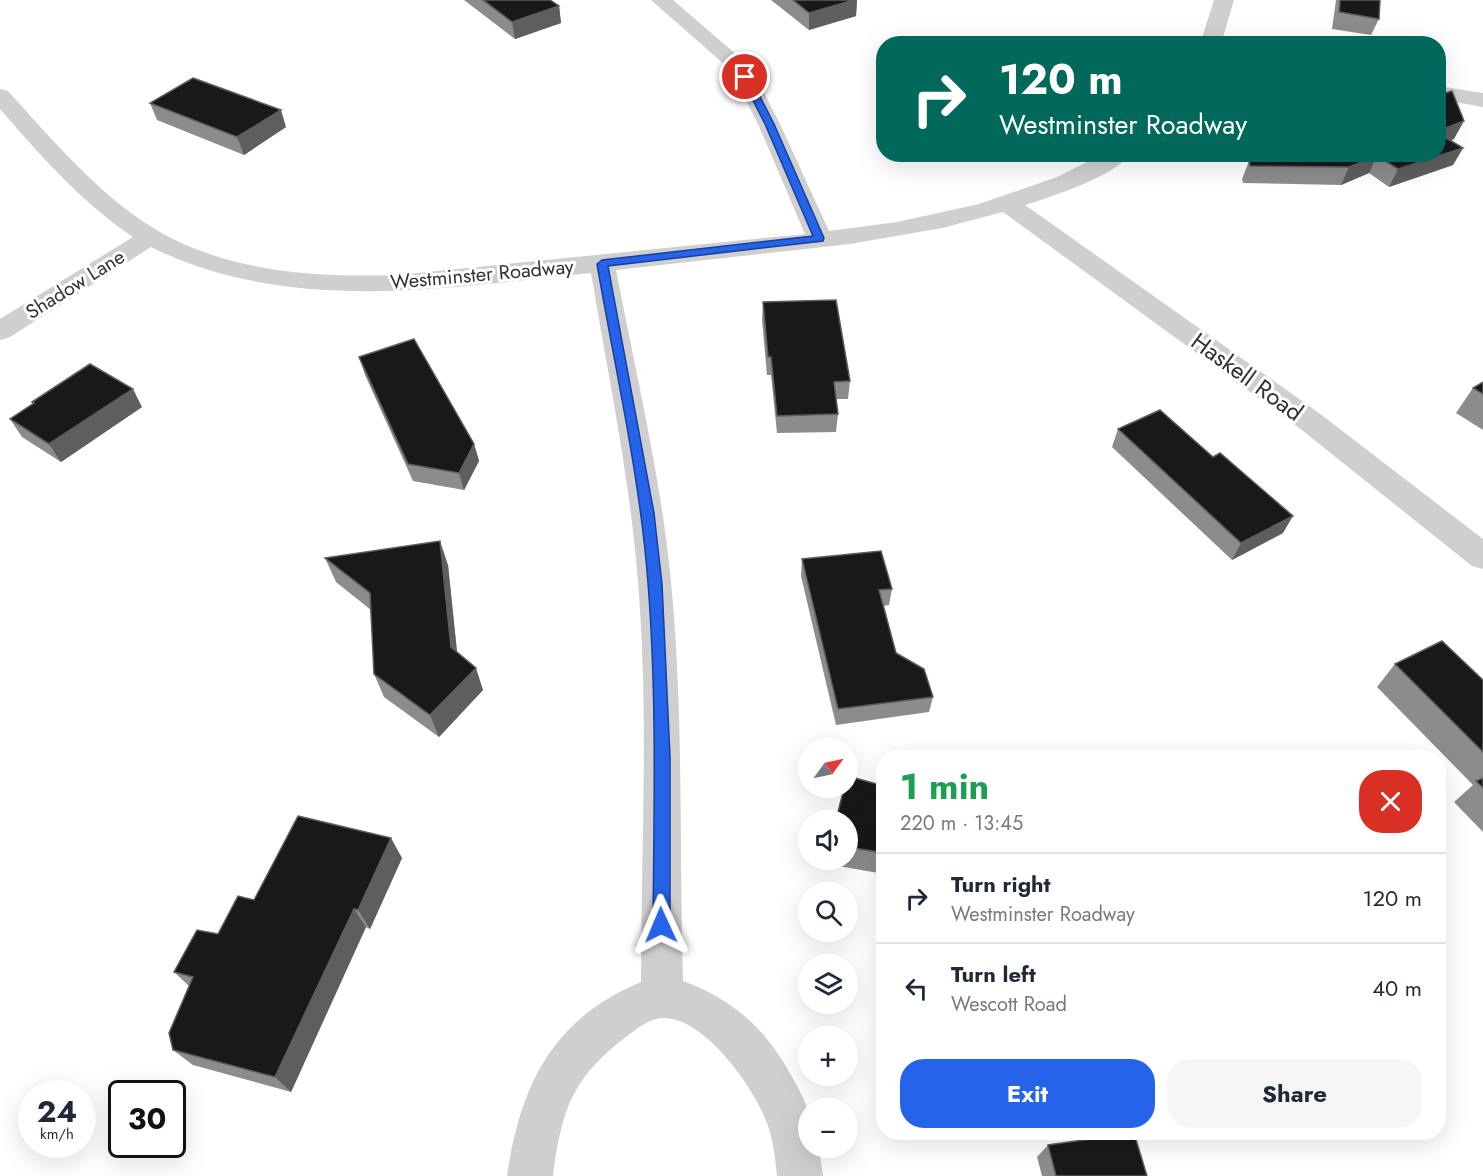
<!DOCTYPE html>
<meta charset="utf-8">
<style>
:root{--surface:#fff;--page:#f6f6f7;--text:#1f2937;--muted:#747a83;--line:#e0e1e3;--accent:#2563eb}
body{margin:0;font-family:Jost,sans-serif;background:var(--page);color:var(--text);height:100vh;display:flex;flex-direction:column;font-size:22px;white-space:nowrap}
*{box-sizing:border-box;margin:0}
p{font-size:20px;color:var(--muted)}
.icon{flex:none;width:33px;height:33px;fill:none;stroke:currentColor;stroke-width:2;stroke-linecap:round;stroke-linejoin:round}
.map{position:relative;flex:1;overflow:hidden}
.details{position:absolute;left:876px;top:750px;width:570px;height:390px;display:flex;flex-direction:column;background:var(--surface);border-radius:24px;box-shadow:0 6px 24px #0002}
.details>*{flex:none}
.banner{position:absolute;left:876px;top:36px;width:570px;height:126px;border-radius:24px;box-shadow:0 6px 24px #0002;background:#00695c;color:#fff;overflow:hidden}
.needle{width:39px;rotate:57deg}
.tools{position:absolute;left:798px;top:738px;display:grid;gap:12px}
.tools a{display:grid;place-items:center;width:60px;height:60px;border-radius:50%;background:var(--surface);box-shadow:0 6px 24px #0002;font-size:30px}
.speed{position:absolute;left:18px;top:1080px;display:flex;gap:12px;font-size:30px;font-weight:700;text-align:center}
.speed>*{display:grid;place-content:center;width:78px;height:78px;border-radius:50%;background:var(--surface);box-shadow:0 6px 24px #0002;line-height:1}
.speed small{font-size:15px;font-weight:400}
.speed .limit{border:3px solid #111;border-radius:9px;background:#fff;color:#111}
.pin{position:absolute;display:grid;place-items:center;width:51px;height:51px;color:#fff;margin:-26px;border:3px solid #fff;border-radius:50%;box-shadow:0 2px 6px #0007}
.me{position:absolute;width:66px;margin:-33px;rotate:359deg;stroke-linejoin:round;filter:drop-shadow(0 0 4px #0008)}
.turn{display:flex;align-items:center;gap:21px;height:126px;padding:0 24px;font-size:27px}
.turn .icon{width:78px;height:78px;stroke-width:2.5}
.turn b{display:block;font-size:42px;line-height:51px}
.round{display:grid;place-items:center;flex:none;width:63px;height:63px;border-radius:24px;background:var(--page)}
.headline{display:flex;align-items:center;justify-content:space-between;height:102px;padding:0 24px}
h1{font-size:36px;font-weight:700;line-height:45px;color:#1e9e55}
.button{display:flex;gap:12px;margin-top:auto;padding:12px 24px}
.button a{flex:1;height:69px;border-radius:24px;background:var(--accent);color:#fff;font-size:24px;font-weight:700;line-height:69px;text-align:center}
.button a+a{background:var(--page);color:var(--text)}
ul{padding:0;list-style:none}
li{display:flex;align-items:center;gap:18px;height:90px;padding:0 24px;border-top:2px solid var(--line)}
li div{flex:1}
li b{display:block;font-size:22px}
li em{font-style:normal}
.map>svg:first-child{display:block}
</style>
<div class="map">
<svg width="1483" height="1176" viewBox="0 0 1483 1176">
<rect width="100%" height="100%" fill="#fff"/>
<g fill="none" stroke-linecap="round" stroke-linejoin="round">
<g fill="#cfcfcf" fill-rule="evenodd">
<path d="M 651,0 L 673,0 L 738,56 L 756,77 L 780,124 L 829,231 L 897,222 L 979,204 L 1057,177 L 1103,154 L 1130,154 C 1115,176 1051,197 1025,205 L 1319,413 L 1483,539 L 1483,569 L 1472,566 L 1298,427 L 1003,212 L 942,228 L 850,244 L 616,270 C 636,374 661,477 671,582 C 684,715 679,849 683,981 C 734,1000 766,1029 792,1077 C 798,1088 807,1102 808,1115 C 810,1125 808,1137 808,1148 L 819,1148 L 823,1176 L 777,1176 C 775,1157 773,1136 765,1118 C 751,1084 704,1018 664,1018 C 650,1018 638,1028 627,1036 C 572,1078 562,1109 553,1176 L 507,1176 C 520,1086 552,1019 641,982 C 641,849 649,715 638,582 C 630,478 608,375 591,273 C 444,288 289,315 151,247 L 10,337 L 0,340 L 0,319 L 133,237 C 81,202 41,156 0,109 L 0,89 L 8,91 C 48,135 87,181 135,216 C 211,271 307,278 397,275 L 805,234 L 758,124 L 735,79 L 724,64 Z"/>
<path d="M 1214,0 L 1234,0 L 1221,44 L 1200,44 Z"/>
<path d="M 1438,86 L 1483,93 L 1483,107 L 1438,99 Z"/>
</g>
</g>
<g fill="#8c8c8c">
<path d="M 464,0 L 551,0 L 559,6 L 561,23 L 515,39 Z"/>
<path d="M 771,0 L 857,0 L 856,16 L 809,30 Z"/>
<path d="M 1336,0 L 1380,0 L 1379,19 L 1371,35 L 1332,29 Z"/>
<path d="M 1438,95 L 1454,139 L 1451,140 L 1463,148 L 1453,165 L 1389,187 L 1369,173 L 1341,185 L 1243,183 L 1242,179 L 1249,161 Z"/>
<path d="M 150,103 L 286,127 L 244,155 L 157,120 Z"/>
<path d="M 763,302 L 850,381 L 848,399 L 836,399 L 838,414 L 836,432 L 777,433 L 771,375 L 767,375 L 762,320 Z"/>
<path d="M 359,357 L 474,444 L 479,461 L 464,490 L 413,481 L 365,375 Z"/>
<path d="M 1483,382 L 1483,430 L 1456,413 L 1473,388 Z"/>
<path d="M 32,402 L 142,407 L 61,462 L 22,437 L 10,419 L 33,404 Z"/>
<path d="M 1118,429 L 1283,533 L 1232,560 L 1112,447 Z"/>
<path d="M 325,558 L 448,565 L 457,652 L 483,690 L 439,737 L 384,697 L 374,674 L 371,610 L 336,582 Z"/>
<path d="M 802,559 L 892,589 L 889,605 L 884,606 L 896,653 L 933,697 L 929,712 L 836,725 L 801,576 Z"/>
<path d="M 1395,664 L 1483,680 L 1483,832 L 1454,802 L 1473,785 L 1377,687 Z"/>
<path d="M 884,786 L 884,874 L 827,864 L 828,860 L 848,860 L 848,820 Z"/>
<path d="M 402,858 L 370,929 L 366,927 L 291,1092 L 193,1065 L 173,1050 L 189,986 L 174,972 L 218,934 L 254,900 Z"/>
<path d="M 1048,1145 L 1147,1176 L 1042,1176 L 1037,1157 Z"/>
</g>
<g fill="#5e5e5e">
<path d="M 545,0 L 551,0 L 552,8 L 559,6 L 561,23 L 515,39 L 512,22 Z"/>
<path d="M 854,0 L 857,0 L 856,16 L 809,30 L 809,13 Z"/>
<path d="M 281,110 L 286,127 L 244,155 L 237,137 Z"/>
<path d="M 1464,121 L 1454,139 L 1438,145 L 1438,131 Z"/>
<path d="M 1463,148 L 1453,165 L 1389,187 L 1398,169 Z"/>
<path d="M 1377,156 L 1369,173 L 1341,185 L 1349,167 Z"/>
<path d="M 133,389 L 142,407 L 61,462 L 49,444 Z"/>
<path d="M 474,444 L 479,461 L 464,490 L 459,473 Z"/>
<path d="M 1293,516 L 1283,533 L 1232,560 L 1241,543 Z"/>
<path d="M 440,541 L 448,565 L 459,671 L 451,647 Z"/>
<path d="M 476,668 L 483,690 L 439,737 L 430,715 Z"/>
<path d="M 391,838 L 402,858 L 370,929 L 358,910 Z"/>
<path d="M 354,909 L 366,927 L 291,1092 L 275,1077 Z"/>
</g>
<g fill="#191919" stroke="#5e5e5e" stroke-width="1.5">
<path d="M 483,0 L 550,0 L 559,6 L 512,22 Z"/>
<path d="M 793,0 L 854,0 L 809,13 Z"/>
<path d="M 1340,0 L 1380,0 L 1379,19 L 1339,12 Z"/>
<path d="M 193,78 L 281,110 L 237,137 L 150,103 Z"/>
<path d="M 1452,91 L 1464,121 L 1438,131 L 1438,95 Z"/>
<path d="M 1438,133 L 1463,148 L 1398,169 L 1377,156 L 1349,167 L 1250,166 L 1249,161 L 1268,154 L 1438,154 Z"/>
<path d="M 836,300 L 850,381 L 834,382 L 838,414 L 777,416 L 771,357 L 768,357 L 763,302 Z"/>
<path d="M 414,339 L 474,444 L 459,473 L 408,464 L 359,357 Z"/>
<path d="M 90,364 L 133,389 L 49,444 L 10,419 L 34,403 L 32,402 Z"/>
<path d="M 1483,382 L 1483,394 L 1473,388 Z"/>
<path d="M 1160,410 L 1213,457 L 1220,453 L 1293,516 L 1241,543 L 1118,429 Z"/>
<path d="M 440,541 L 451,647 L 476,668 L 430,715 L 374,674 L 370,593 L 325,558 Z"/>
<path d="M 881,551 L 892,589 L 879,590 L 896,653 L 924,669 L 933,697 L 838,709 L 802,559 Z"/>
<path d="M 1442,641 L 1483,680 L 1483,752 L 1395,664 Z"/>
<path d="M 848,776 L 884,786 L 884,853 L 848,847 L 848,820 L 836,820 L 844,788 L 848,788 Z"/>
<path d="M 1483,778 L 1483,788 L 1476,781 Z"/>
<path d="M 298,816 L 391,838 L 358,910 L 354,909 L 275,1077 L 173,1050 L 169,1033 L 193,977 L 174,972 L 197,930 L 218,934 L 238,896 L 254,900 Z"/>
<path d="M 1134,1133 L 1147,1176 L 1056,1176 L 1048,1145 Z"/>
</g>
<path fill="#2563eb" stroke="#184099" stroke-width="1.5" d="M 745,75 L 750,77 L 774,124 L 824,238 L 823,241 L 608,266 L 654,513 L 662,584 L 670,757 L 670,925 L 667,930 L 661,933 L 655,930 L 653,925 C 654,811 657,697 648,583 C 640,476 615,369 597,264 L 602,260 L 813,236 L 765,124 L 741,77 Z"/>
<g text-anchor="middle" stroke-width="6" stroke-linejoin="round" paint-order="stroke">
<g font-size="20" fill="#323232" stroke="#fff">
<text transform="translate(482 274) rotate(-5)" y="7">Westminster Roadway</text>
<text transform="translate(75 284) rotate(-32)" y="7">Shadow Lane</text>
</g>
<g font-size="24" fill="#323232" stroke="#fff">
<text transform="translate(1247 377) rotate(36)" y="8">Haskell Road</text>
</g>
</g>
</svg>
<div class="tools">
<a><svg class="needle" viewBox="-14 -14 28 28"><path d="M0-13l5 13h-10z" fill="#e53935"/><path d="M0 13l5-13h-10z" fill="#747a83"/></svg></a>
<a><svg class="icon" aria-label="sound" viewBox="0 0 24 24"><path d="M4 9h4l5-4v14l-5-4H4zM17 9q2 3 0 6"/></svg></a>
<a><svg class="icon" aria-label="search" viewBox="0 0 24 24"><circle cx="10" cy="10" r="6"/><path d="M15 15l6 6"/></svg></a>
<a><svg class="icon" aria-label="layers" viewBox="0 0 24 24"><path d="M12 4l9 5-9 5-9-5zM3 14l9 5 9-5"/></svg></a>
<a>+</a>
<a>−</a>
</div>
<div class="speed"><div>24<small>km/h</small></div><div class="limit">30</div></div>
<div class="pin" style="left:745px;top:77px;background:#d93025"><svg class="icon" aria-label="arrive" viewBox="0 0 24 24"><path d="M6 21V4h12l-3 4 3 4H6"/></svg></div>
<svg class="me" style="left:661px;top:925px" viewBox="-20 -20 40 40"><path d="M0-17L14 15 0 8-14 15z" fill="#2563eb" stroke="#fff" stroke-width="4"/></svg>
<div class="banner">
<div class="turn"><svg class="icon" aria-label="right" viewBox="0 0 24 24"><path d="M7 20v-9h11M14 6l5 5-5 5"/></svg><div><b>120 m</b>Westminster Roadway</div></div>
</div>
<section class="details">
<div class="headline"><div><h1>1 min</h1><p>220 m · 13:45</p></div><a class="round" style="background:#d93025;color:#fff"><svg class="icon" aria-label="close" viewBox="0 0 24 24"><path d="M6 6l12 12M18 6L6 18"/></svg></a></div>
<ul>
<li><svg class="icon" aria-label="right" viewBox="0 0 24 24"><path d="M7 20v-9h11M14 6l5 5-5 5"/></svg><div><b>Turn right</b><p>Westminster Roadway</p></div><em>120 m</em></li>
<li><svg class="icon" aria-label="left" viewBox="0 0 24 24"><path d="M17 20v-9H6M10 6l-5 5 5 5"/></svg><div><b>Turn left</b><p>Wescott Road</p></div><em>40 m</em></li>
</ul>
<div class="button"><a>Exit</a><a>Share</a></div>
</section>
</div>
